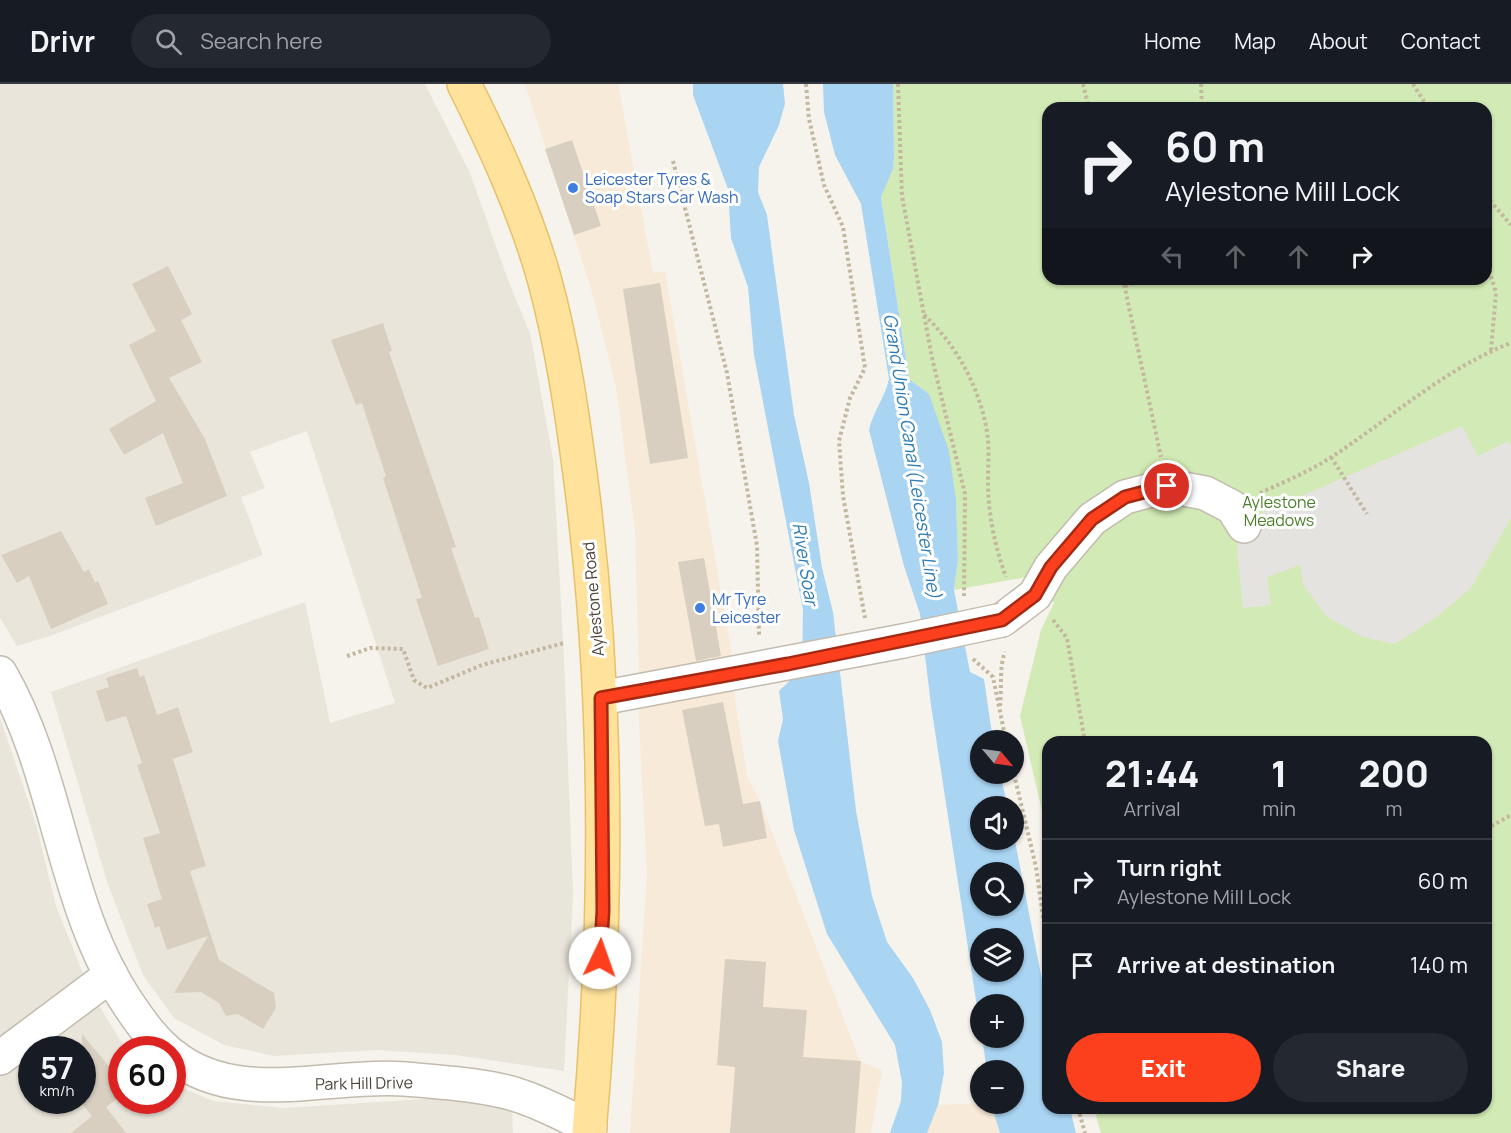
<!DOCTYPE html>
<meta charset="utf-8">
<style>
:root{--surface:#171b24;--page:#242831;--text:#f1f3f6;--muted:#9ea1a6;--line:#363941;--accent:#fc3f1d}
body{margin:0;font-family:Manrope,sans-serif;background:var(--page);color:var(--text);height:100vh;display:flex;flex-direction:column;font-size:22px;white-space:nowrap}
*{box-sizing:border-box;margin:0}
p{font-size:20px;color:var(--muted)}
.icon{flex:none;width:33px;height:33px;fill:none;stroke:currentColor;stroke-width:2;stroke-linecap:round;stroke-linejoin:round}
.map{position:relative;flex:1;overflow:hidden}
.sheet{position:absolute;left:1042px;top:652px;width:450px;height:378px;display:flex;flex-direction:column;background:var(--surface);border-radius:18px;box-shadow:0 2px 4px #0004}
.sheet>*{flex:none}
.guide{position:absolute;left:1042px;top:18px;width:450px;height:183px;border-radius:18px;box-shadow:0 2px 4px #0004;background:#171b24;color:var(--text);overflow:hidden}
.needle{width:39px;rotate:119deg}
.fabs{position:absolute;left:970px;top:646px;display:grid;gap:12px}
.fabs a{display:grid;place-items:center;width:54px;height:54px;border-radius:50%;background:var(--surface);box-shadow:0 2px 4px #0004;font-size:30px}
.speed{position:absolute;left:18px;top:952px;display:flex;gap:12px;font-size:30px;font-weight:700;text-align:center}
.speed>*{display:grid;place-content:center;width:78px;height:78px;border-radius:50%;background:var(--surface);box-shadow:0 2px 4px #0004;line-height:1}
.speed small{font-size:15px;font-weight:400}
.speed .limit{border:9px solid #d22;background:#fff;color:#111}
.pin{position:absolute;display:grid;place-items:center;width:51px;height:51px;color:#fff;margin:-26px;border:3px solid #fff;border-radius:50%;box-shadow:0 2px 6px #0007}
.me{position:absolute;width:66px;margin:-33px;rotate:3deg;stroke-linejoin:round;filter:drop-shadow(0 0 4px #0008)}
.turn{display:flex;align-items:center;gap:21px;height:126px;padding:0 24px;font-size:27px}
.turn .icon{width:78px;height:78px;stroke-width:2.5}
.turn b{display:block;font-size:42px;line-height:51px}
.lanes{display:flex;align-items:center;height:57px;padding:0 24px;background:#0003;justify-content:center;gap:30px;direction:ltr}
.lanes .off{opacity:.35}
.eta{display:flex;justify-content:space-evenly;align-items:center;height:102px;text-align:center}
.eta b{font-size:36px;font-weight:800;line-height:42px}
.cta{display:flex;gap:12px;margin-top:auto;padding:12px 24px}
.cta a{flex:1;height:69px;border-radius:36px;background:var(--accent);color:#fff;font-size:24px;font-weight:800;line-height:69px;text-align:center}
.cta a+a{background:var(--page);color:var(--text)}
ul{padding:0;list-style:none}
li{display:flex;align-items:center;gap:18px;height:84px;padding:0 24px;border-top:2px solid var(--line)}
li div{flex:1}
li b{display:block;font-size:22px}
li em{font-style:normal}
header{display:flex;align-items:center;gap:36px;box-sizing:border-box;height:84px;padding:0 30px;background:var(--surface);border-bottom:2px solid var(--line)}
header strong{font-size:28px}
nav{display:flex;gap:33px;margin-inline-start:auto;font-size:21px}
.search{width:420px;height:54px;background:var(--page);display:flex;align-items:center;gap:15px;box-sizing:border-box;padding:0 21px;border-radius:33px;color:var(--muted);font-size:22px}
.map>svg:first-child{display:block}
</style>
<header>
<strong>Drivr</strong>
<div class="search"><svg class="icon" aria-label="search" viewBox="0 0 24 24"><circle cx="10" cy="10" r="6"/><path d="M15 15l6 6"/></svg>Search here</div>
<nav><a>Home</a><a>Map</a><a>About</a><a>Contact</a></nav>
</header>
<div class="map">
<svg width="1511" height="1049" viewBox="0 0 1511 1049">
<rect width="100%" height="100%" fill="#f6f3ec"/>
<g fill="#eae5da" fill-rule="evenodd">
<path d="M 0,0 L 425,0 L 470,89 L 508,196 L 530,249 L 553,375 L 564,573 L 573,810 L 564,987 L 456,971 L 377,966 L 274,972 L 224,961 L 174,934 L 143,891 L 108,801 L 51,608 L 305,518 L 330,639 L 395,619 L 307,347 L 250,368 L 265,404 L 241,413 L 263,471 L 53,551 L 17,562 L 0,534 Z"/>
<path d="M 0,634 L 36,740 L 56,822 L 86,897 L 0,962 Z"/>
<path d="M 93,912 L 120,956 L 130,966 L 122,966 L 122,1017 L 172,1017 L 173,1000 L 213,1017 L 283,1024 L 441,1014 L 512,1021 L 513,1049 L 0,1049 L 0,982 ZM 32,966 L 82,966 L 82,1017 L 32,1017 Z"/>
</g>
<g fill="#f7ead8">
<path d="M 525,0 L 618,0 L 653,189 L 665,187 L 734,583 L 639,597 L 635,447 L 616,303 L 592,208 Z"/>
<path d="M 732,596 L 747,692 L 760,717 L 860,977 L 882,986 L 871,1049 L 630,1049 L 647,790 L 638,619 Z"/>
<path d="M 981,1019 L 991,1020 L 1000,1049 L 927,1049 L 938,1021 Z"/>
</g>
<path fill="#d2eab5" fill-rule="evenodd" d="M 893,0 L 1511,0 L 1511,1049 L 1101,1049 L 1094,1025 L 1486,1024 L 1486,658 L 1048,658 L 1048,753 L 1020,632 L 1041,546 L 1054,519 L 1027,493 L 954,506 L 958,476 L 956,416 L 929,310 L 909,295 L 881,112 L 893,85 L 894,72 ZM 1048,24 L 1486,24 L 1486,195 L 1048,195 Z"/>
<path fill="#e5e3e0" d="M 1462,342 L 1478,372 L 1508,357 L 1511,361 L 1511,434 L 1471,504 L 1435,534 L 1395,560 L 1363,553 L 1327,533 L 1303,501 L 1300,481 L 1267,493 L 1271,521 L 1243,524 L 1235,441 Z"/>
<g fill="#a9d4f2" fill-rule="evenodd">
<path d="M 693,0 L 783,0 L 785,20 L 779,41 L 759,83 L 758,108 L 767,131 L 794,331 L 809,399 L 822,484 L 833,528 L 856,727 L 872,812 L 887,858 L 913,894 L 930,926 L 942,958 L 944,989 L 938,1021 L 927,1049 L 890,1049 L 901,1017 L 902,998 L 895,961 L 827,850 L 794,746 L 778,657 L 783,635 L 779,607 L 802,585 L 803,526 L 754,271 L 748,203 L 731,154 L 728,105 L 693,11 Z"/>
<path d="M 823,0 L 893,0 L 894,72 L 893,85 L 881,113 L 909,295 L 929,310 L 949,367 L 956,416 L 958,476 L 954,506 L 970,588 L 984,595 L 993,657 L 981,657 L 981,690 L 1000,690 L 1008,723 L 981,723 L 981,756 L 1014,756 L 1014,752 L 1048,927 L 1048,1024 L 1070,1025 L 1076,1049 L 1000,1049 L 991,1020 L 1014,1020 L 1014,987 L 987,987 L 982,954 L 1014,954 L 1014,921 L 981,921 L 981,949 L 931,621 L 920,530 L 904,482 L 869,346 C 873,327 885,314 889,295 L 861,120 L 835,71 L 824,28 ZM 981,789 L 1014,789 L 1014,822 L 981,822 ZM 981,855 L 1014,855 L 1014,888 L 981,888 Z"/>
</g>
<g fill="#d8cfc1">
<path d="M 572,56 L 601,142 L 574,151 L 545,65 Z"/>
<path d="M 168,182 L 192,230 L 181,236 L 202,278 L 169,294 L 205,355 L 227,412 L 156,442 L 145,414 L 183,399 L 163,349 L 124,371 L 109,345 L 156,317 L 129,261 L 156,247 L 132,200 Z"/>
<path d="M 660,199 L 688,374 L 650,380 L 623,205 Z"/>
<path d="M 383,239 L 392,267 L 389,268 L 456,463 L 451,464 L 475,534 L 479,533 L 489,565 L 438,582 L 416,515 L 422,514 L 383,394 L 386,392 L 374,356 L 362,319 L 356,321 L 331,256 Z"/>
<path d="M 61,447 L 84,488 L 89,485 L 95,499 L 98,497 L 108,520 L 51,545 L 29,492 L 17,499 L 1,471 Z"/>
<path d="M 704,474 L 721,572 L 696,577 L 678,478 Z"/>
<path d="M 137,584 L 140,593 L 144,591 L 157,631 L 178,623 L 193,668 L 173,675 L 206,782 L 190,787 L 219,876 L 274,909 L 276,924 L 263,945 L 238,930 L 226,932 L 219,919 L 201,908 L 174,909 L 208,852 L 167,866 L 159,842 L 155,844 L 147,820 L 162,815 L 143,754 L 160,749 L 137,681 L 142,679 L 126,632 L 106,638 L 96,607 L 109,603 L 106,594 Z"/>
<path d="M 723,618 L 743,720 L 760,717 L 767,754 L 723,763 L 719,740 L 705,742 L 682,626 Z"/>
<path d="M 725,875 L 766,878 L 763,923 L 807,926 L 803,973 L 861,977 L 855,1049 L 730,1049 L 735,983 L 717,981 Z"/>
<path d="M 82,950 L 122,998 L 122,1011 L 106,1023 L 126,1049 L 71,1049 L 92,1032 L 82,1020 Z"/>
</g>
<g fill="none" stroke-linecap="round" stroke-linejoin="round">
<g stroke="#c2bbae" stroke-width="36">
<g id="minor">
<path d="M 1002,536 L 1035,511 L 1051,483 L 1092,435 L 1125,413 L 1167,402 L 1205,409 L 1232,423 L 1244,442"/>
<path d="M 0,589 C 61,694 61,824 131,924 C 141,939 153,955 166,966"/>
<path d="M 601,614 L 903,557"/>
<path d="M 172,971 C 237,1024 330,989 405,995 C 439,998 491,1001 523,1013 C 546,1021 568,1033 590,1043"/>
<path d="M 0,974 L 111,891"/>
</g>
</g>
<g stroke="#e6c16a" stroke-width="36">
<path id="major" d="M 464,0 C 495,62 525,127 544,194 C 563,263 573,335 582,405 C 609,619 608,835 589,1049"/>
</g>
<g stroke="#c4b79f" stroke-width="4" stroke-dasharray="3 3" stroke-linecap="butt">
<path d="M 806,0 L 809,35 L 824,101 L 843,143 L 865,284 L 850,314 L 839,357 L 843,412 L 865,534"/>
<path d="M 898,0 L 902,112 L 932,274 L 965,410 L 964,512"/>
<path d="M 1083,0 L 1089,24"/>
<path d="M 1201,0 L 1202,24"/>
<path d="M 1413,0 L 1428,24"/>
<path d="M 673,77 L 727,289 L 757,462 L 759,552"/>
<path d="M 1486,112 L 1511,141"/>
<path d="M 1486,175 L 1496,209 L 1491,266"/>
<path d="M 1123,195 L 1161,373"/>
<path d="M 1125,202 L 1145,195"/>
<path d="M 924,231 C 955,259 978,301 986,342 C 990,361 988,379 988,398 C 988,430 995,463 1006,493"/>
<path d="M 1331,373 L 1367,430"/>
<path d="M 1260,409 C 1284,398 1308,388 1330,374 C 1389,336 1445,284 1511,259"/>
<path d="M 1053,536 L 1067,554 L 1085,658"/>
<path d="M 347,572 L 370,564 L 403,565 L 414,596 L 427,604 L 482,581 L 564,559"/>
<path d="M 973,575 L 993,593 L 1006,657"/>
<path d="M 1000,622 C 1002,605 999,583 1005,568"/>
<path d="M 1014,690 L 1036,783 L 1048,868"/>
<path d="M 1486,745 L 1511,731"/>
<path d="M 1078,1024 L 1085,1049"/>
</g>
<use href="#minor" stroke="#fff" stroke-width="33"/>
<use href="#major" stroke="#ffe39c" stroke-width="33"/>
<g stroke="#c2bbae" stroke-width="36" stroke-linecap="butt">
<path id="minor-bridge" d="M 903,557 L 1002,536"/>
</g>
<use href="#minor-bridge" stroke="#fff" stroke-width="33"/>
</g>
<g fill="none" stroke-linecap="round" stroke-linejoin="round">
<g stroke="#a42913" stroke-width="15">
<path id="route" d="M 600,874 L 603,827 L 601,614 L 788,580 L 1002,536 L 1035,511 L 1051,483 L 1092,435 L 1125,413 L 1167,402"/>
</g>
<use href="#route" stroke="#fc3f1d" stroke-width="10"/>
</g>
<g fill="#3f7fe0" stroke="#fff" stroke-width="2">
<circle cx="573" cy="104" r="6"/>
<circle cx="700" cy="524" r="6"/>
</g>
<g text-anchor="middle" stroke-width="6" stroke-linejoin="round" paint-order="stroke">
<g font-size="16" fill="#366cbe" stroke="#fff" text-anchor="start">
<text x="585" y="101">Leicester Tyres &amp;<tspan x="585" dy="18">Soap Stars Car Wash</tspan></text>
<text x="712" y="521">Mr Tyre<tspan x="712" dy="18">Leicester</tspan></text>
</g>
<g font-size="16" fill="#4a7f2a" stroke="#fff">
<text x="1279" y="424">Aylestone<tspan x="1279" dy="18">Meadows</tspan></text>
</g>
<g font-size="16" fill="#4b4439" stroke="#fff">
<text transform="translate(593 515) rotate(-95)" y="6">Aylestone Road</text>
<text transform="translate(364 999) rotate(-1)" y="6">Park Hill Drive</text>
</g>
<g font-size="18" font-style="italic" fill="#2e7ab2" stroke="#fff">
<text transform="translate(912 372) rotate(81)" y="6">Grand Union Canal (Leicester Line)</text>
<text transform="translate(805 480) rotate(81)" y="6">River Soar</text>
</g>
</g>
</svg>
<div class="fabs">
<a><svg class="needle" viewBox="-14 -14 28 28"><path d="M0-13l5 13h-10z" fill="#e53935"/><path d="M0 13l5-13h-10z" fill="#9ea1a6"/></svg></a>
<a><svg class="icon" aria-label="sound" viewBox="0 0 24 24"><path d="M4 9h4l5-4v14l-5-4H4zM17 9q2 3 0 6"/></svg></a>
<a><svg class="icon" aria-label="search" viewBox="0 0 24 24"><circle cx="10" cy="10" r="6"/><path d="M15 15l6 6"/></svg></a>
<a><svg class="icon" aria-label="layers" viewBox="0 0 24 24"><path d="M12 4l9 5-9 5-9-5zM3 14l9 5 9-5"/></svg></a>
<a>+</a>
<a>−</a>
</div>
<div class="speed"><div>57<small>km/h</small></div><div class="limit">60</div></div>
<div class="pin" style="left:1167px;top:402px;background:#d93025"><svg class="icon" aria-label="arrive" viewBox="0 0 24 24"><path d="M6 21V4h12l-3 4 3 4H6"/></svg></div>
<svg class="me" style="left:600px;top:874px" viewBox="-20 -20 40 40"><circle r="19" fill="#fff"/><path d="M0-13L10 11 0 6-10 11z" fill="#fc3f1d"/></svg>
<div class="guide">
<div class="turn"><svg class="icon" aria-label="right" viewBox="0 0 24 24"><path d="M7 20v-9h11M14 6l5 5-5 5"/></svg><div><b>60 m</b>Aylestone Mill Lock</div></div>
<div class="lanes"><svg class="icon off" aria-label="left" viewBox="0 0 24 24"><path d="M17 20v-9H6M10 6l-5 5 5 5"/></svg><svg class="icon off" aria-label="ahead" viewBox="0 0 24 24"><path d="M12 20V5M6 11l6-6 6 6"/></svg><svg class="icon off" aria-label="ahead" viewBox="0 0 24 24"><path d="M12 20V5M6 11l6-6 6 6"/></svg><svg class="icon" aria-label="right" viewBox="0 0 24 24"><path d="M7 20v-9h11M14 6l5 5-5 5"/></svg></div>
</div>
<section class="sheet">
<div class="eta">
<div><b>21:44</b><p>Arrival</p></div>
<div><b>1</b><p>min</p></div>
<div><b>200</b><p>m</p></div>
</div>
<ul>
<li><svg class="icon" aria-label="right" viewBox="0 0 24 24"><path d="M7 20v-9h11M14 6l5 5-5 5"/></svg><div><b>Turn right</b><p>Aylestone Mill Lock</p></div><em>60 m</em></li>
<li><svg class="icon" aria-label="arrive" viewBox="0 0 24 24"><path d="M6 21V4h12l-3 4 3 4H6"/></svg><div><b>Arrive at destination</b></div><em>140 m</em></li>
</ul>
<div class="cta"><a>Exit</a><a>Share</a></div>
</section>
</div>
